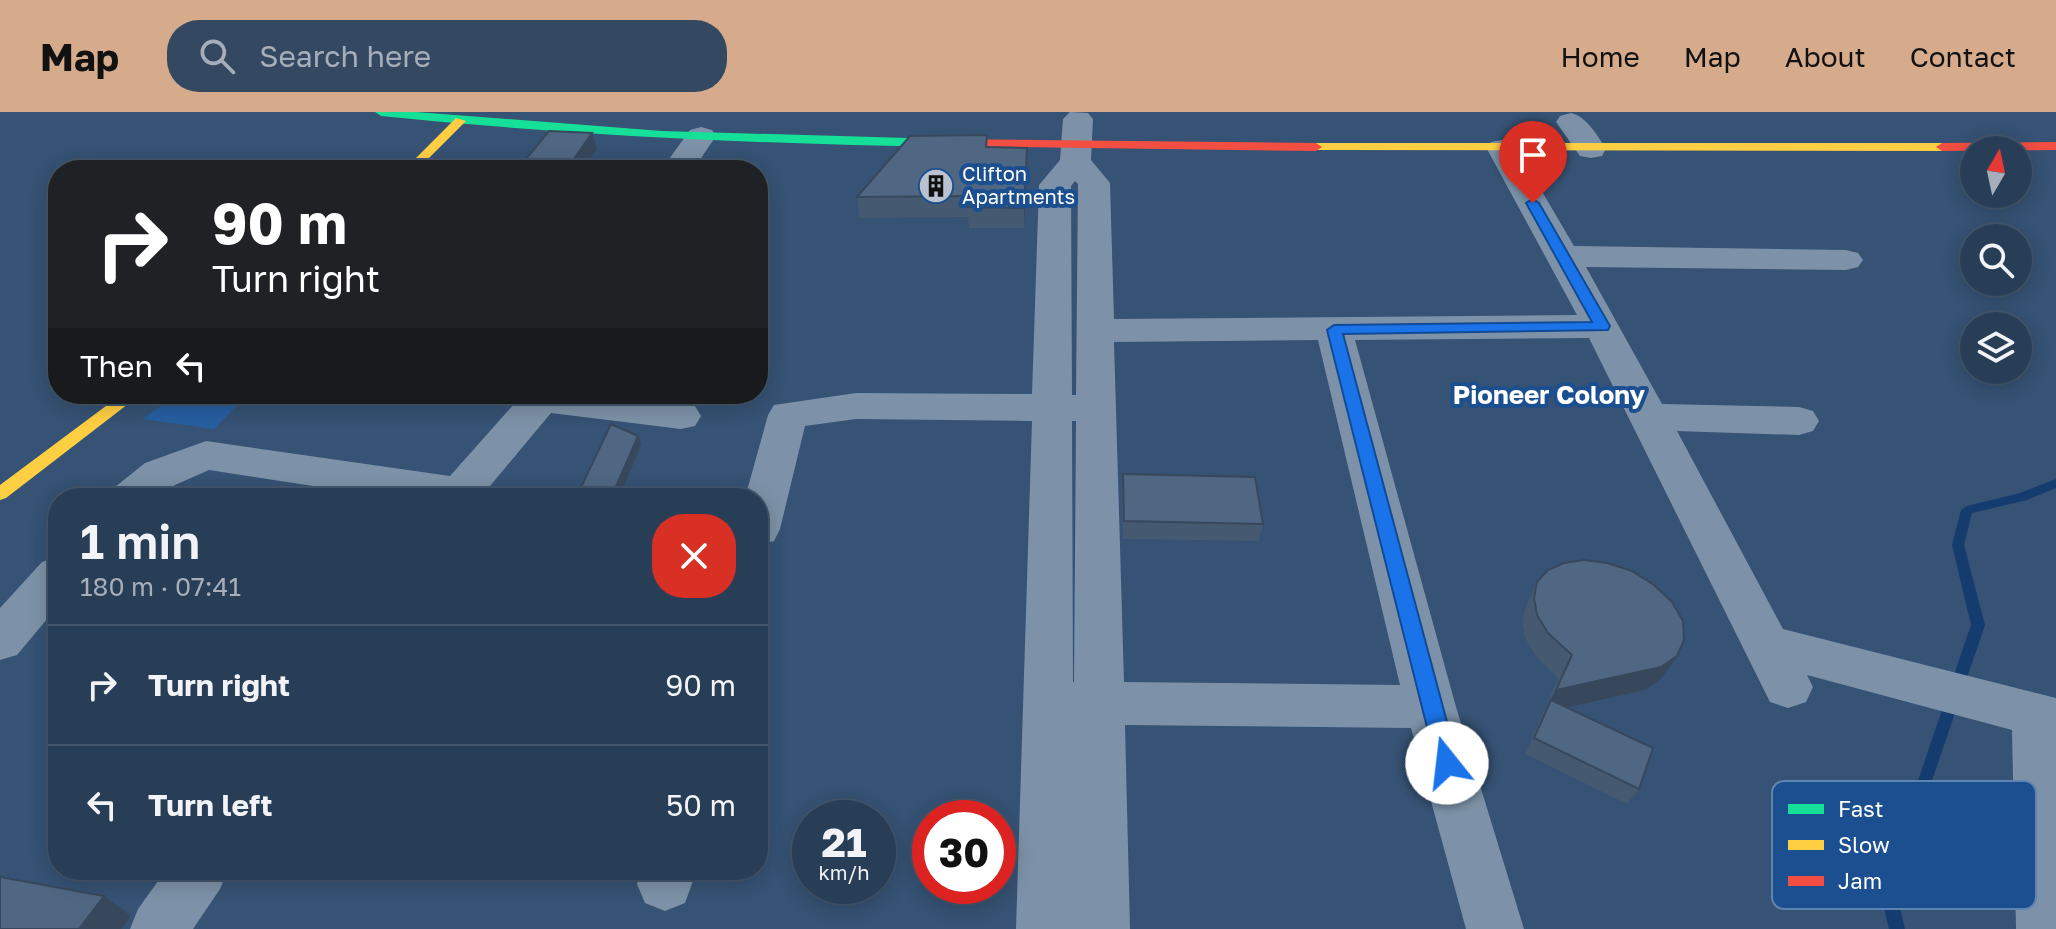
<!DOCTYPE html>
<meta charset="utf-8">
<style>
:root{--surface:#283e57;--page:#344961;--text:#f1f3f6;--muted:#a5aeba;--line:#44576d;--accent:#d6ab8b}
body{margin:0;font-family:"Golos Text",sans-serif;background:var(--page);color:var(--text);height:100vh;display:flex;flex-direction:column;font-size:30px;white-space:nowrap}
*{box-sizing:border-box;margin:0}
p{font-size:26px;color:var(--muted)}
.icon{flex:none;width:44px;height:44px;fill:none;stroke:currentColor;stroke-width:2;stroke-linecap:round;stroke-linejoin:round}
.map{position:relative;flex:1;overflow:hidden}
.sheet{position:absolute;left:48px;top:376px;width:720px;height:392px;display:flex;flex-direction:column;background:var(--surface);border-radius:32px;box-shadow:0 4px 20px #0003,0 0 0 2px var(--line)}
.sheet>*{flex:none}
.guide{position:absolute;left:48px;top:48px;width:720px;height:244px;border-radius:32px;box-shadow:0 4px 20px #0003,0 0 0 2px var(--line);background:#202124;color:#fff;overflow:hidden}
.needle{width:52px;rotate:9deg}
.fabs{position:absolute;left:1960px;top:24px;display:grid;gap:16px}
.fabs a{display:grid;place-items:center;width:72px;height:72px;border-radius:50%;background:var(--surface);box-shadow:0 4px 20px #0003,0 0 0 2px var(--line);font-size:40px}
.speed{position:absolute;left:792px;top:688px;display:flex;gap:16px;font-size:40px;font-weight:700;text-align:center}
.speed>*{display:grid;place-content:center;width:104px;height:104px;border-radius:50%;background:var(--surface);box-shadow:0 4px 20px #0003,0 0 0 2px var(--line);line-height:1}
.speed small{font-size:20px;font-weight:400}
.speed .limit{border:12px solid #d22;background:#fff;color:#111}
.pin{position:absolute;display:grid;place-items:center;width:68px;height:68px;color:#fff;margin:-82px -34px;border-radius:50% 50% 50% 0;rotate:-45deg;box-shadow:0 0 8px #0007}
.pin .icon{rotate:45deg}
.me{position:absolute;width:88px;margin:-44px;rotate:344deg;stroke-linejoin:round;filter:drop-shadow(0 0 6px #0008)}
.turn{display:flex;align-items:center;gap:28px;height:168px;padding:0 32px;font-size:36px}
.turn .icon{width:104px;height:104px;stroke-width:2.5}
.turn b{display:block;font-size:56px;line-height:68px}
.then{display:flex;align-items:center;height:76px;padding:0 32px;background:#0003;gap:16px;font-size:30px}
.round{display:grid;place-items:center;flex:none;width:84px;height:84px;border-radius:32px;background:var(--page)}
.overview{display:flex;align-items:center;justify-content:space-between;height:136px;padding:0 32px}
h1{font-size:48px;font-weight:600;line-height:60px}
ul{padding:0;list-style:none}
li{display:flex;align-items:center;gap:24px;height:120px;padding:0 32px;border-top:2px solid var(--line)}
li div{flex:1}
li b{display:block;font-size:30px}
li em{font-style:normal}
header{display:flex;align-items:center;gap:48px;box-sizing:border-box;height:112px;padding:0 40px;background:var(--accent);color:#111}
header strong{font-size:38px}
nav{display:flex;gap:44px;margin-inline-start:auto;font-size:28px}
.search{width:560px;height:72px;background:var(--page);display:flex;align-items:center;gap:20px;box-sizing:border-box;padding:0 28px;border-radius:32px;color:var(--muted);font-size:30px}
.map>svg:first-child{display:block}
</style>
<header>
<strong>Map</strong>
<div class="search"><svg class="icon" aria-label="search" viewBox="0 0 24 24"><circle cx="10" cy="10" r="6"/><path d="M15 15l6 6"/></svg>Search here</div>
<nav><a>Home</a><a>Map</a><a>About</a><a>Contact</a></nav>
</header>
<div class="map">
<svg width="2056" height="817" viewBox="0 0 2056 817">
<rect width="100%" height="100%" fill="#365274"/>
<path fill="#265fa1" d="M 176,282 L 248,282 L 214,317 L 143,307 Z"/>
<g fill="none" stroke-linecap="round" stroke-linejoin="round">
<path fill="#153c6e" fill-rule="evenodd" d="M 2056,367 L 2056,376 L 2027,388 L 1972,401 L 1964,433 L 1985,513 L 1925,689 L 1893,767 L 1905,817 L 1889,817 L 1877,767 L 1911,689 L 1971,513 L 1952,433 L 1961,398 L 1967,394 L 2020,381 Z"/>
<g fill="#7d92a8" fill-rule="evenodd">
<path d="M 1070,0 L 1088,1 L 1093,7 L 1091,48 L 1110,71 L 1114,207 L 1577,203 L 1487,37 L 1491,30 L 1502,28 L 1513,30 L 1517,37 L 1574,134 L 1846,138 L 1858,141 L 1863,148 L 1858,155 L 1846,158 L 1586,155 L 1662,292 L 1799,295 L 1813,299 L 1819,309 L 1813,319 L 1799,323 L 1677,319 L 1783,517 L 2056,586 L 2056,817 L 2016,817 L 2012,618 L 1807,563 L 1813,575 L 1806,590 L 1788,596 L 1770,590 L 1589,226 L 1355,228 L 1456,595 L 1524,817 L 1466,817 L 1411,616 L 1125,613 L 1130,817 L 1016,817 L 1032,309 L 856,307 L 805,314 L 780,417 L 774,429 L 758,433 L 758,386 L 745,386 L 768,303 L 774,293 L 856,281 L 1032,282 L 1039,73 L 1060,48 L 1063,7 ZM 1075,69 L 1078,72 L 1076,283 L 1072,283 L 1071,74 ZM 1318,228 L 1400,573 L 1124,570 L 1114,230 ZM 1072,309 L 1076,309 L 1074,570 L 1073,570 Z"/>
<path d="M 1571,1 C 1587,5 1597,23 1606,37 L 1602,44 L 1591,46 L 1580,44 L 1556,10 L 1560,4 Z"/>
<path d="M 701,15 L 712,18 L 716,24 L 693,58 L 661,58 L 690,18 Z"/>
<path d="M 523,282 C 580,282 640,279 695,294 L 701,304 L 695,314 L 681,317 L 551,301 L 480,386 L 392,386 L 209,358 L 175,373 L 159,386 L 108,386 L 115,375 L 145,351 L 206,329 L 450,364 Z"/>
<path d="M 58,444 L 58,494 L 17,543 L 0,548 L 0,496 L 42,450 Z"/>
<path d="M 166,758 L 228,758 L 220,777 L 193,817 L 130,817 L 138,797 Z"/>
<path d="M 641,758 L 697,758 L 685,791 L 665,799 L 645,791 L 637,772 Z"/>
</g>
<path fill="#16e098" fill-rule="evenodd" d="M 375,0 L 416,0 L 662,19 L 943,27 L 949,31 L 943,35 C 755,32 568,23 381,4 Z"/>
<g fill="#ffcf43" fill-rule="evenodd">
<path d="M 456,6 L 466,9 L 417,58 L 404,58 Z"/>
<path d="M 1316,31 L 1942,31 L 1948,35 L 1942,39 L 1312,38 L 1310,35 Z"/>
<path d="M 122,282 L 141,282 L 6,386 L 0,388 L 0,373 Z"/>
</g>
<g fill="#f24e42" fill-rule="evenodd">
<path d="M 943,27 L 1316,31 L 1322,35 L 1316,39 L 939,34 L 939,28 Z"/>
<path d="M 2056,30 L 2056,38 L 1942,39 L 1936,35 L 1942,31 Z"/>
</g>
</g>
<g fill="#455971">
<path d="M 987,23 L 987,35 L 1027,56 L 1024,116 L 969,116 L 968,105 L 859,106 L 857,85 Z"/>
<path d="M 1123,362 L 1263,412 L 1259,429 L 1123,427 L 1121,379 Z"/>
<path d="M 1537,470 L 1661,567 L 1645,578 L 1566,595 L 1639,677 L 1627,692 L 1525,642 L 1558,566 L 1536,544 L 1525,526 L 1522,509 L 1526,494 Z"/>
</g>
<g fill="#38485c">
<path d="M 592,21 L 597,37 L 582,58 L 566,58 Z"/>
<path d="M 1027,36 L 1027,56 L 1024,116 L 1024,96 Z"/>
<path d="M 676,282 L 693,282 L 677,287 Z"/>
<path d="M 638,324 L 641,333 L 619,386 L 611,386 Z"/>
<path d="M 1677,544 L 1661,567 L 1645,578 L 1546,600 L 1551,588 L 1543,600 L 1556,578 Z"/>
<path d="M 104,784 L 131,804 L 121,817 L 79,817 Z"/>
</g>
<g fill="#506783" stroke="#38485c" stroke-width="2">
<path d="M 549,19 L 592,21 L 566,58 L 517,58 Z"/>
<path d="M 987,23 L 986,35 L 1027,36 L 1024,96 L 968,95 L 969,84 L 857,85 L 910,24 Z"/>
<path d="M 611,312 L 638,324 L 611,386 L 576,386 Z"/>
<path d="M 1123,362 L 1255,365 L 1263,412 L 1124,409 Z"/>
<path d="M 1584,448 L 1607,451 L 1632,459 L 1654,473 L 1672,490 L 1683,509 L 1684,528 L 1677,544 L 1661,555 L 1556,578 L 1572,543 L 1548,521 L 1537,503 L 1534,486 L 1537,470 L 1548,458 L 1564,451 Z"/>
<path d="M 1551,588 L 1653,636 L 1639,677 L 1534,626 Z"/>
<path d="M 0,765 L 104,784 L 79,817 L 0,817 Z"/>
</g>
<path fill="#1a73e8" stroke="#114b97" stroke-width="2" d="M 1533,87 L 1539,91 L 1610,214 L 1608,218 L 1343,222 L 1458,651 L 1455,658 L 1447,660 L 1439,658 L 1436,651 L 1327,218 L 1334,213 L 1592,210 L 1526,91 Z"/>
<defs>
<g id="building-disc" transform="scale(1.8)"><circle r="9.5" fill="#b9c2ce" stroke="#1b4f8f"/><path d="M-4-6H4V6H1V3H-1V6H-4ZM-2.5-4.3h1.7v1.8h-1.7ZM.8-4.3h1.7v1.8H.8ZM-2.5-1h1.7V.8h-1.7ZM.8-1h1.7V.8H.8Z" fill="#111"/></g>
</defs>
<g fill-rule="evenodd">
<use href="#building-disc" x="936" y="74"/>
</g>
<g text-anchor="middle" stroke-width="8" stroke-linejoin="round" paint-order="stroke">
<g font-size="20" fill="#fff" stroke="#1b4f8f" text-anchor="start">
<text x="962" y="69">Clifton<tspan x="962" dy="23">Apartments</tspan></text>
</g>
<g font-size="26" font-weight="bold" fill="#fff" stroke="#1b4f8f">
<text x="1549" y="292">Pioneer Colony</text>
</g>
</g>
<rect x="1772" y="669" width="264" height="128" rx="12" fill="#1b4f8f" stroke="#5f84b1" stroke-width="2"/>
<rect x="1788" y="692" width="36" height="10" fill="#16e098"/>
<rect x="1788" y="728" width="36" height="10" fill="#ffcf43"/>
<rect x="1788" y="764" width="36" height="10" fill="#f24e42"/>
<g font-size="22" fill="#fff">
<text x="1838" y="705">Fast</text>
<text x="1838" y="741">Slow</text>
<text x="1838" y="777">Jam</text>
</g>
</svg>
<div class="fabs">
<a><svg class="needle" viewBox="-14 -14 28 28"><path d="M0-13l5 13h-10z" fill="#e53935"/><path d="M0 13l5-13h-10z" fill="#a5aeba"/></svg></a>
<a><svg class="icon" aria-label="search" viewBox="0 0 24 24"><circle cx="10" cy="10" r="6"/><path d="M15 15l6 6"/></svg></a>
<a><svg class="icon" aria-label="layers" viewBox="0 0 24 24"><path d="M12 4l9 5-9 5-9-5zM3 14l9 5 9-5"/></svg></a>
</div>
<div class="speed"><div>21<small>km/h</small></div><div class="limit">30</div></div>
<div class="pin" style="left:1533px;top:91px;background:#d93025"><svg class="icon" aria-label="arrive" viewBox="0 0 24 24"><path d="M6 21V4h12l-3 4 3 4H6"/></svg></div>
<svg class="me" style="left:1447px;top:651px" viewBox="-20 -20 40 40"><circle r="19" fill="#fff"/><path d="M0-13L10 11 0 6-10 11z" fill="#1a73e8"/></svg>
<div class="guide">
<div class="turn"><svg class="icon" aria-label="right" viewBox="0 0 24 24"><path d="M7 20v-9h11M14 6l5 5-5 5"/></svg><div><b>90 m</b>Turn right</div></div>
<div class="then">Then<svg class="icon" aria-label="left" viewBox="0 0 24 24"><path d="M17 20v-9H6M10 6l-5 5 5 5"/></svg></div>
</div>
<section class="sheet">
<div class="overview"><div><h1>1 min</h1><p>180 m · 07:41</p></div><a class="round" style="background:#d93025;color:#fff"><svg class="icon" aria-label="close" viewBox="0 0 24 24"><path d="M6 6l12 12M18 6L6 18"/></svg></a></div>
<ul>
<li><svg class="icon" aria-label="right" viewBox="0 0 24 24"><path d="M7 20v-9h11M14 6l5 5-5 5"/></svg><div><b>Turn right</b></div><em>90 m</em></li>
<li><svg class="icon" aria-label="left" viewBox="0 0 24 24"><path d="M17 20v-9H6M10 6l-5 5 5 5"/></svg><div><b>Turn left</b></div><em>50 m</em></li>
</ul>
</section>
</div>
